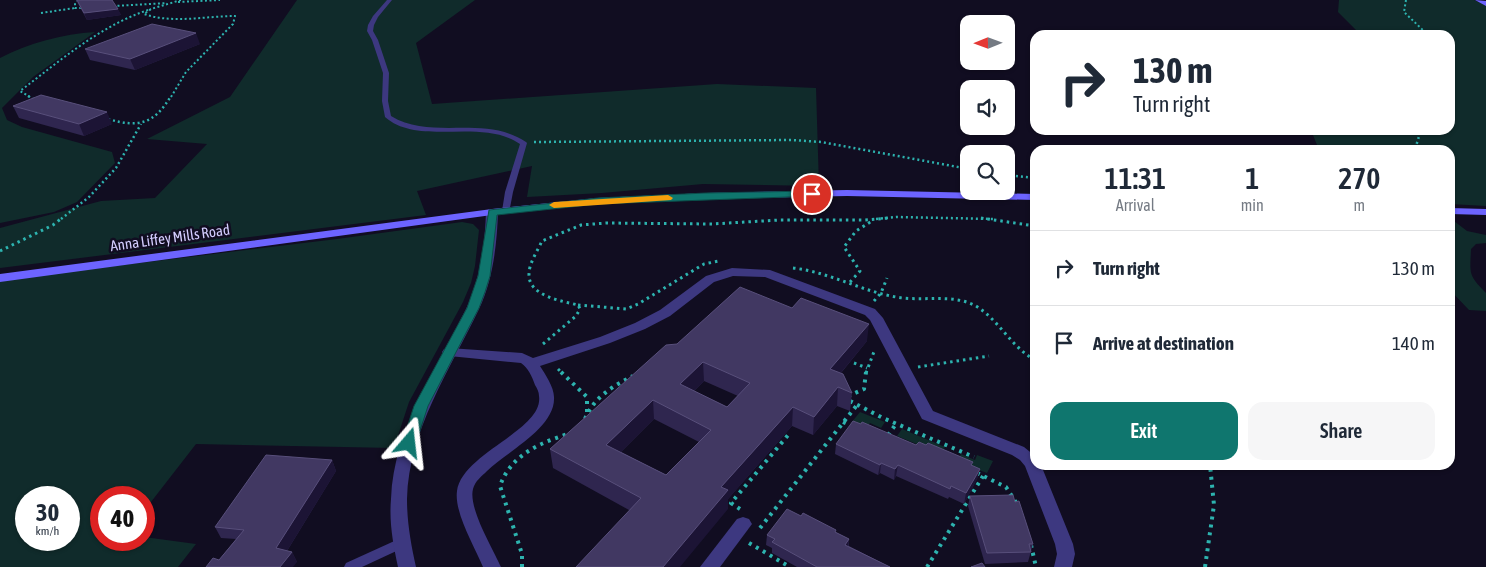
<!DOCTYPE html>
<style>
:root{--surface:#fff;--page:#f6f6f7;--text:#1f2937;--muted:#747a83;--line:#e0e1e3;--accent:#0f766e}
body{margin:0;font-family:"Asap Condensed",sans-serif;background:var(--page);color:var(--text);height:100vh;display:flex;flex-direction:column;font-size:19px;white-space:nowrap}
*{box-sizing:border-box;margin:0}
p{font-size:16px;color:var(--muted)}
.icon{flex:none;width:28px;height:28px;fill:none;stroke:currentColor;stroke-width:2;stroke-linecap:round;stroke-linejoin:round}
.map{position:relative;flex:1;overflow:hidden}
.panel{position:absolute;left:1030px;top:145px;width:425px;height:325px;display:flex;flex-direction:column;background:var(--surface);border-radius:15px;box-shadow:0 1px 4px #0004}
.panel>*{flex:none}
.hud{position:absolute;left:1030px;top:30px;width:425px;height:105px;border-radius:15px;box-shadow:0 1px 4px #0004;background:#fff;color:var(--text);overflow:hidden}
.needle{width:32px;rotate:269deg}
.controls{position:absolute;left:960px;top:15px;display:grid;gap:10px}
.controls a{display:grid;place-items:center;width:55px;height:55px;border-radius:10px;background:var(--surface);box-shadow:0 1px 4px #0004;font-size:25px}
.speed{position:absolute;left:15px;top:486px;display:flex;gap:10px;font-size:25px;font-weight:700;text-align:center}
.speed>*{display:grid;place-content:center;width:65px;height:65px;border-radius:50%;background:var(--surface);box-shadow:0 1px 4px #0004;line-height:1}
.speed small{font-size:12px;font-weight:400}
.speed .limit{border:8px solid #d22;background:#fff;color:#111}
.pin{position:absolute;display:grid;place-items:center;width:42px;height:42px;color:#fff;margin:-21px;border:2px solid #fff;border-radius:50%;box-shadow:0 1px 5px #0007}
.me{position:absolute;width:55px;margin:-28px;rotate:17deg;stroke-linejoin:round;filter:drop-shadow(0 0 4px #0008)}
.turn{display:flex;align-items:center;gap:18px;height:105px;padding:0 20px;font-size:22px}
.turn .icon{width:65px;height:65px;stroke-width:2.5}
.turn b{display:block;font-size:35px;line-height:42px}
.eta{display:flex;justify-content:space-evenly;align-items:center;height:85px;text-align:center}
.eta b{font-size:30px;font-weight:600;line-height:35px}
.primary-button{display:flex;gap:10px;margin-top:auto;padding:10px 20px}
.primary-button a{flex:1;height:58px;border-radius:15px;background:var(--accent);color:#fff;font-size:20px;font-weight:600;line-height:58px;text-align:center}
.primary-button a+a{background:var(--page);color:var(--text)}
ul{padding:0;list-style:none}
li{display:flex;align-items:center;gap:15px;height:75px;padding:0 20px;border-top:1px solid var(--line)}
li div{flex:1}
li b{display:block;font-size:19px}
li em{font-style:normal}
.map>svg:first-child{display:block}
</style>
<div class="map">
<svg width="1486" height="567" viewBox="0 0 1486 567">
<rect width="100%" height="100%" fill="#110d21"/>
<g fill="#102b2b" fill-rule="evenodd">
<path d="M 297,0 L 475,0 L 416,43 L 432,104 L 717,84 L 816,88 L 819,186 L 703,184 L 602,193 L 527,197 L 532,166 L 417,191 L 426,215 L 0,268 L 0,228 L 101,201 L 155,198 L 207,144 L 147,139 L 230,97 Z"/>
<path d="M 1339,0 L 1474,0 L 1486,5 L 1486,206 L 1450,204 L 1450,150 L 1319,150 L 1311,130 L 1450,130 L 1450,35 L 1359,35 L 1358,32 L 1338,12 Z"/>
<path d="M 95,32 L 33,77 L 2,108 L 7,120 L 22,127 L 112,152 L 115,163 L 77,202 L 54,212 L 0,223 L 0,58 C 28,43 63,34 95,32 Z"/>
<path d="M 1450,218 L 1467,231 L 1486,235 L 1486,243 L 1476,244 L 1471,249 C 1470,274 1468,275 1486,293 L 1486,311 L 1469,310 L 1450,290 Z"/>
<path d="M 462,222 L 473,224 L 479,230 L 475,266 L 471,283 L 463,302 L 409,402 L 394,448 L 196,444 L 144,511 L 144,498 L 101,498 L 101,540 L 144,540 L 144,537 L 196,544 L 178,567 L 0,567 L 0,280 L 337,239 ZM 26,498 L 69,498 L 69,540 L 26,540 Z"/>
<path d="M 860,412 L 885,422 L 881,428 L 870,423 L 865,429 L 851,423 Z"/>
<path d="M 902,429 L 945,447 L 941,454 L 897,436 Z"/>
<path d="M 961,454 L 975,460 L 977,455 L 993,461 L 987,473 L 957,462 Z"/>
</g>
<g fill="none" stroke-linecap="round" stroke-linejoin="round">
<g stroke="#2db3af" stroke-width="2" stroke-dasharray="2 2.5" stroke-linecap="butt">
<path d="M 78,0 L 75,3 L 75,8 L 84,8"/>
<path d="M 1406,0 L 1404,12 L 1428,35"/>
<path d="M 178,2 L 220,0"/>
<path d="M 113,6 L 167,3"/>
<path d="M 41,13 L 75,8"/>
<path d="M 30,97 L 20,91 C 61,60 101,25 151,9"/>
<path d="M 171,97 L 186,72 L 233,24 L 235,16 C 206,16 172,24 144,14 L 151,9 L 181,0"/>
</g>
<g stroke="#2db3af" stroke-width="2.5" stroke-dasharray="2 3" stroke-linecap="butt">
<path d="M 28,96 L 35,100"/>
<path d="M 108,119 C 139,128 154,124 171,96"/>
<path d="M 534,142 L 792,140 L 821,142 L 969,169"/>
<path d="M 1404,150 L 1416,146 L 1421,130"/>
<path d="M 1006,175 L 1035,178"/>
<path d="M 61,219 L 89,197 L 116,168 L 141,124"/>
<path d="M 876,219 L 896,217 L 994,219"/>
</g>
<g stroke="#2db3af" stroke-width="3" stroke-dasharray="2.5 4" stroke-linecap="butt">
<path d="M 981,218 L 1035,226"/>
<path d="M 0,251 L 53,225 L 62,218"/>
<path d="M 793,268 C 829,272 861,291 896,297 C 922,302 952,293 976,306 C 999,320 1011,347 1035,360"/>
<path d="M 850,282 L 860,271 L 844,247 L 856,231 L 872,221"/>
<path d="M 874,301 L 881,293 L 887,278"/>
<path d="M 578,305 L 626,309 L 638,304 L 704,264 L 719,261"/>
<path d="M 543,344 L 576,316 L 580,309 L 578,305 C 562,301 528,296 529,274 C 529,263 538,250 542,241 L 581,225 L 607,223 L 712,224 L 780,220 L 865,220 L 889,218"/>
<path d="M 854,363 L 867,368"/>
<path d="M 918,367 L 989,356"/>
<path d="M 558,369 L 562,373"/>
<path d="M 866,373 L 875,349"/>
</g>
<g stroke="#2db3af" stroke-width="4" stroke-dasharray="3 5" stroke-linecap="butt">
<path d="M 561,372 L 587,397 L 587,412"/>
<path d="M 848,396 L 864,389 L 866,372"/>
<path d="M 850,401 L 883,418 L 974,457"/>
<path d="M 585,419 C 594,397 613,386 633,376"/>
<path d="M 843,422 L 854,427"/>
<path d="M 888,435 L 896,424"/>
<path d="M 977,473 L 1006,487 L 1017,504"/>
<path d="M 740,509 L 731,503 L 789,434"/>
<path d="M 760,528 L 857,405"/>
<path d="M 749,543 L 790,567"/>
<path d="M 1031,545 L 1036,567"/>
<path d="M 522,567 L 522,554 L 500,486 C 511,454 542,442 571,433"/>
<path d="M 927,567 L 983,476"/>
<path d="M 1205,567 L 1214,505 L 1210,465"/>
</g>
<g fill="#3d3880" fill-rule="evenodd">
<path d="M 387,0 L 392,0 L 378,17 L 374,25 L 373,31 L 378,40 L 389,73 L 388,101 L 391,116 C 432,141 484,114 526,142 L 527,143 L 513,192 L 509,213 L 503,213 L 502,211 L 505,192 L 520,144 C 481,117 419,147 385,117 L 382,101 L 383,73 L 372,40 L 367,31 L 368,25 L 373,16 Z"/>
<path d="M 401,538 L 405,539 L 407,543 L 405,547 L 362,567 L 344,567 L 346,563 Z"/>
</g>
<g fill="#3d3880" fill-rule="evenodd">
<path d="M 732,268 L 770,270 L 875,309 L 883,318 L 933,411 L 1024,447 L 1035,456 L 1035,465 L 1041,465 L 1073,544 L 1075,554 L 1072,567 L 1054,567 L 1057,554 L 1055,544 L 1025,466 L 1020,460 L 1012,455 L 922,419 L 870,320 L 865,315 L 765,277 L 733,276 L 714,282 L 670,316 L 645,329 L 610,343 L 540,366 C 545,374 554,387 554,397 C 556,428 506,452 487,471 C 482,476 475,481 473,489 C 468,508 493,549 501,567 L 483,567 C 475,547 454,513 457,491 C 462,453 544,430 539,396 C 539,392 537,388 535,385 C 532,376 528,368 521,363 L 449,356 L 444,355 L 442,352 L 444,349 L 449,348 L 522,353 L 533,358 L 600,337 L 635,323 L 660,310 L 706,276 Z"/>
<path d="M 743,517 L 749,519 L 752,524 L 720,567 L 700,567 L 737,519 Z"/>
</g>
<path fill="#3d3880" fill-rule="evenodd" d="M 492,209 L 498,212 C 497,244 493,280 479,309 C 450,370 409,429 407,499 C 407,523 411,544 416,567 L 398,567 C 393,544 389,522 391,499 C 394,428 436,370 466,309 C 480,280 485,244 486,212 Z"/>
<g fill="#6d64ff" fill-rule="evenodd">
<path d="M 1475,0 L 1486,1 L 1486,6 Z"/>
<path d="M 847,190 L 1035,194 L 1035,200 L 847,196 L 706,199 L 597,204 L 492,215 L 0,282 L 0,274 L 492,209 L 597,198 L 706,193 Z"/>
<path d="M 1450,208 L 1486,209 L 1486,215 L 1450,214 Z"/>
</g>
</g>
<g fill="#2f264f" fill-rule="evenodd">
<path d="M 76,0 L 112,0 L 121,15 L 87,20 Z"/>
<path d="M 200,44 L 135,70 L 90,60 L 85,49 Z"/>
<path d="M 13,106 L 112,124 L 84,136 L 19,118 Z"/>
<path d="M 792,308 L 867,341 L 841,373 L 852,393 L 850,411 L 837,406 L 813,435 L 792,426 L 728,499 L 728,509 L 629,510 L 553,468 L 550,449 L 677,344 ZM 704,381 L 738,396 L 727,407 L 694,391 ZM 654,419 L 699,442 L 666,475 L 621,452 Z"/>
<path d="M 836,444 L 916,445 L 980,469 L 977,479 L 964,504 L 949,497 L 948,499 L 896,476 L 894,480 L 880,473 L 878,475 L 835,454 Z"/>
<path d="M 332,460 L 336,471 L 287,551 L 292,552 L 297,562 L 219,560 L 236,539 L 221,538 L 215,527 Z"/>
<path d="M 970,496 L 1015,502 L 1033,544 L 1028,562 L 985,564 L 968,506 Z"/>
<path d="M 801,516 L 849,539 L 849,546 L 890,567 L 797,567 L 772,553 L 772,548 L 766,545 L 767,535 Z"/>
</g>
<g fill="#1c1435">
<path d="M 118,9 L 121,15 L 87,20 L 84,13 Z"/>
<path d="M 196,33 L 200,44 L 135,70 L 130,59 Z"/>
<path d="M 107,112 L 112,124 L 84,136 L 79,124 Z"/>
<path d="M 869,324 L 867,341 L 829,387 L 830,369 Z"/>
<path d="M 703,362 L 704,381 L 681,403 L 680,384 Z"/>
<path d="M 838,387 L 837,406 L 813,435 L 814,417 Z"/>
<path d="M 653,400 L 654,419 L 609,464 L 606,445 Z"/>
<path d="M 793,407 L 792,426 L 728,499 L 728,509 L 680,567 L 663,567 L 721,487 Z"/>
<path d="M 332,460 L 336,471 L 282,559 L 276,548 Z"/>
<path d="M 881,463 L 880,473 L 878,475 L 880,465 Z"/>
<path d="M 898,465 L 896,476 L 894,480 L 895,469 Z"/>
<path d="M 980,469 L 977,479 L 964,504 L 966,493 Z"/>
<path d="M 849,539 L 848,550 L 845,545 Z"/>
<path d="M 292,552 L 297,562 L 293,567 L 280,567 Z"/>
</g>
<g fill="#413862" stroke="#584f7b" fill-rule="evenodd">
<path d="M 77,0 L 112,0 L 118,9 L 84,13 Z"/>
<path d="M 152,24 L 196,33 L 130,59 L 85,49 Z"/>
<path d="M 41,95 L 107,112 L 79,124 L 13,106 Z"/>
<path d="M 740,287 L 792,308 L 801,298 L 869,324 L 830,369 L 843,374 L 852,393 L 838,387 L 814,417 L 793,407 L 721,487 L 728,490 L 663,567 L 576,567 L 641,498 L 550,449 L 666,345 L 677,344 ZM 703,362 L 750,383 L 727,407 L 680,384 ZM 653,400 L 711,430 L 666,475 L 606,445 Z"/>
<path d="M 853,421 L 861,424 L 862,422 L 916,445 L 919,442 L 926,445 L 928,443 L 973,462 L 971,465 L 980,469 L 966,493 L 951,486 L 950,489 L 898,465 L 895,469 L 881,463 L 880,465 L 836,444 Z"/>
<path d="M 266,455 L 332,460 L 276,548 L 292,552 L 280,567 L 206,567 L 213,558 L 219,560 L 244,530 L 215,527 Z"/>
<path d="M 1013,495 L 1015,502 L 1019,501 L 1033,544 L 1029,544 L 1031,552 L 987,553 L 970,496 Z"/>
<path d="M 787,509 L 801,516 L 803,513 L 836,530 L 835,532 L 849,539 L 845,545 L 890,567 L 817,567 L 772,542 L 775,539 L 767,535 Z"/>
<path d="M 982,563 L 985,567 L 971,567 Z"/>
</g>
<path fill="#0f766e" stroke="#0a4d48" d="M 812,191 L 817,194 L 815,196 L 598,204 L 497,215 L 490,276 L 485,292 L 479,308 L 428,406 L 416,443 L 414,446 L 409,448 L 404,446 L 402,443 L 414,406 L 467,308 L 478,276 L 489,210 L 598,198 L 706,193 Z"/>
<path fill="#f59e0b" d="M 668,195 L 673,198 L 671,200 L 554,208 L 549,205 L 554,202 Z"/>
<g text-anchor="middle" stroke-width="5" stroke-linejoin="round" paint-order="stroke">
<g font-size="15" fill="#d4cdff" stroke="#110d21">
<text transform="translate(170 238) rotate(-8)" y="5">Anna Liffey Mills Road</text>
</g>
</g>
</svg>
<div class="controls">
<a><svg class="needle" viewBox="-14 -14 28 28"><path d="M0-13l5 13h-10z" fill="#e53935"/><path d="M0 13l5-13h-10z" fill="#747a83"/></svg></a>
<a><svg class="icon" aria-label="sound" viewBox="0 0 24 24"><path d="M4 9h4l5-4v14l-5-4H4zM17 9q2 3 0 6"/></svg></a>
<a><svg class="icon" aria-label="search" viewBox="0 0 24 24"><circle cx="10" cy="10" r="6"/><path d="M15 15l6 6"/></svg></a>
</div>
<div class="speed"><div>30<small>km/h</small></div><div class="limit">40</div></div>
<div class="pin" style="left:812px;top:194px;background:#d93025"><svg class="icon" aria-label="arrive" viewBox="0 0 24 24"><path d="M6 21V4h12l-3 4 3 4H6"/></svg></div>
<svg class="me" style="left:409px;top:443px" viewBox="-20 -20 40 40"><path d="M0-17L14 15 0 8-14 15z" fill="#0f766e" stroke="#fff" stroke-width="4"/></svg>
<div class="hud">
<div class="turn"><svg class="icon" aria-label="right" viewBox="0 0 24 24"><path d="M7 20v-9h11M14 6l5 5-5 5"/></svg><div><b>130 m</b>Turn right</div></div>
</div>
<section class="panel">
<div class="eta">
<div><b>11:31</b><p>Arrival</p></div>
<div><b>1</b><p>min</p></div>
<div><b>270</b><p>m</p></div>
</div>
<ul>
<li><svg class="icon" aria-label="right" viewBox="0 0 24 24"><path d="M7 20v-9h11M14 6l5 5-5 5"/></svg><div><b>Turn right</b></div><em>130 m</em></li>
<li><svg class="icon" aria-label="arrive" viewBox="0 0 24 24"><path d="M6 21V4h12l-3 4 3 4H6"/></svg><div><b>Arrive at destination</b></div><em>140 m</em></li>
</ul>
<div class="primary-button"><a>Exit</a><a>Share</a></div>
</section>
</div>
